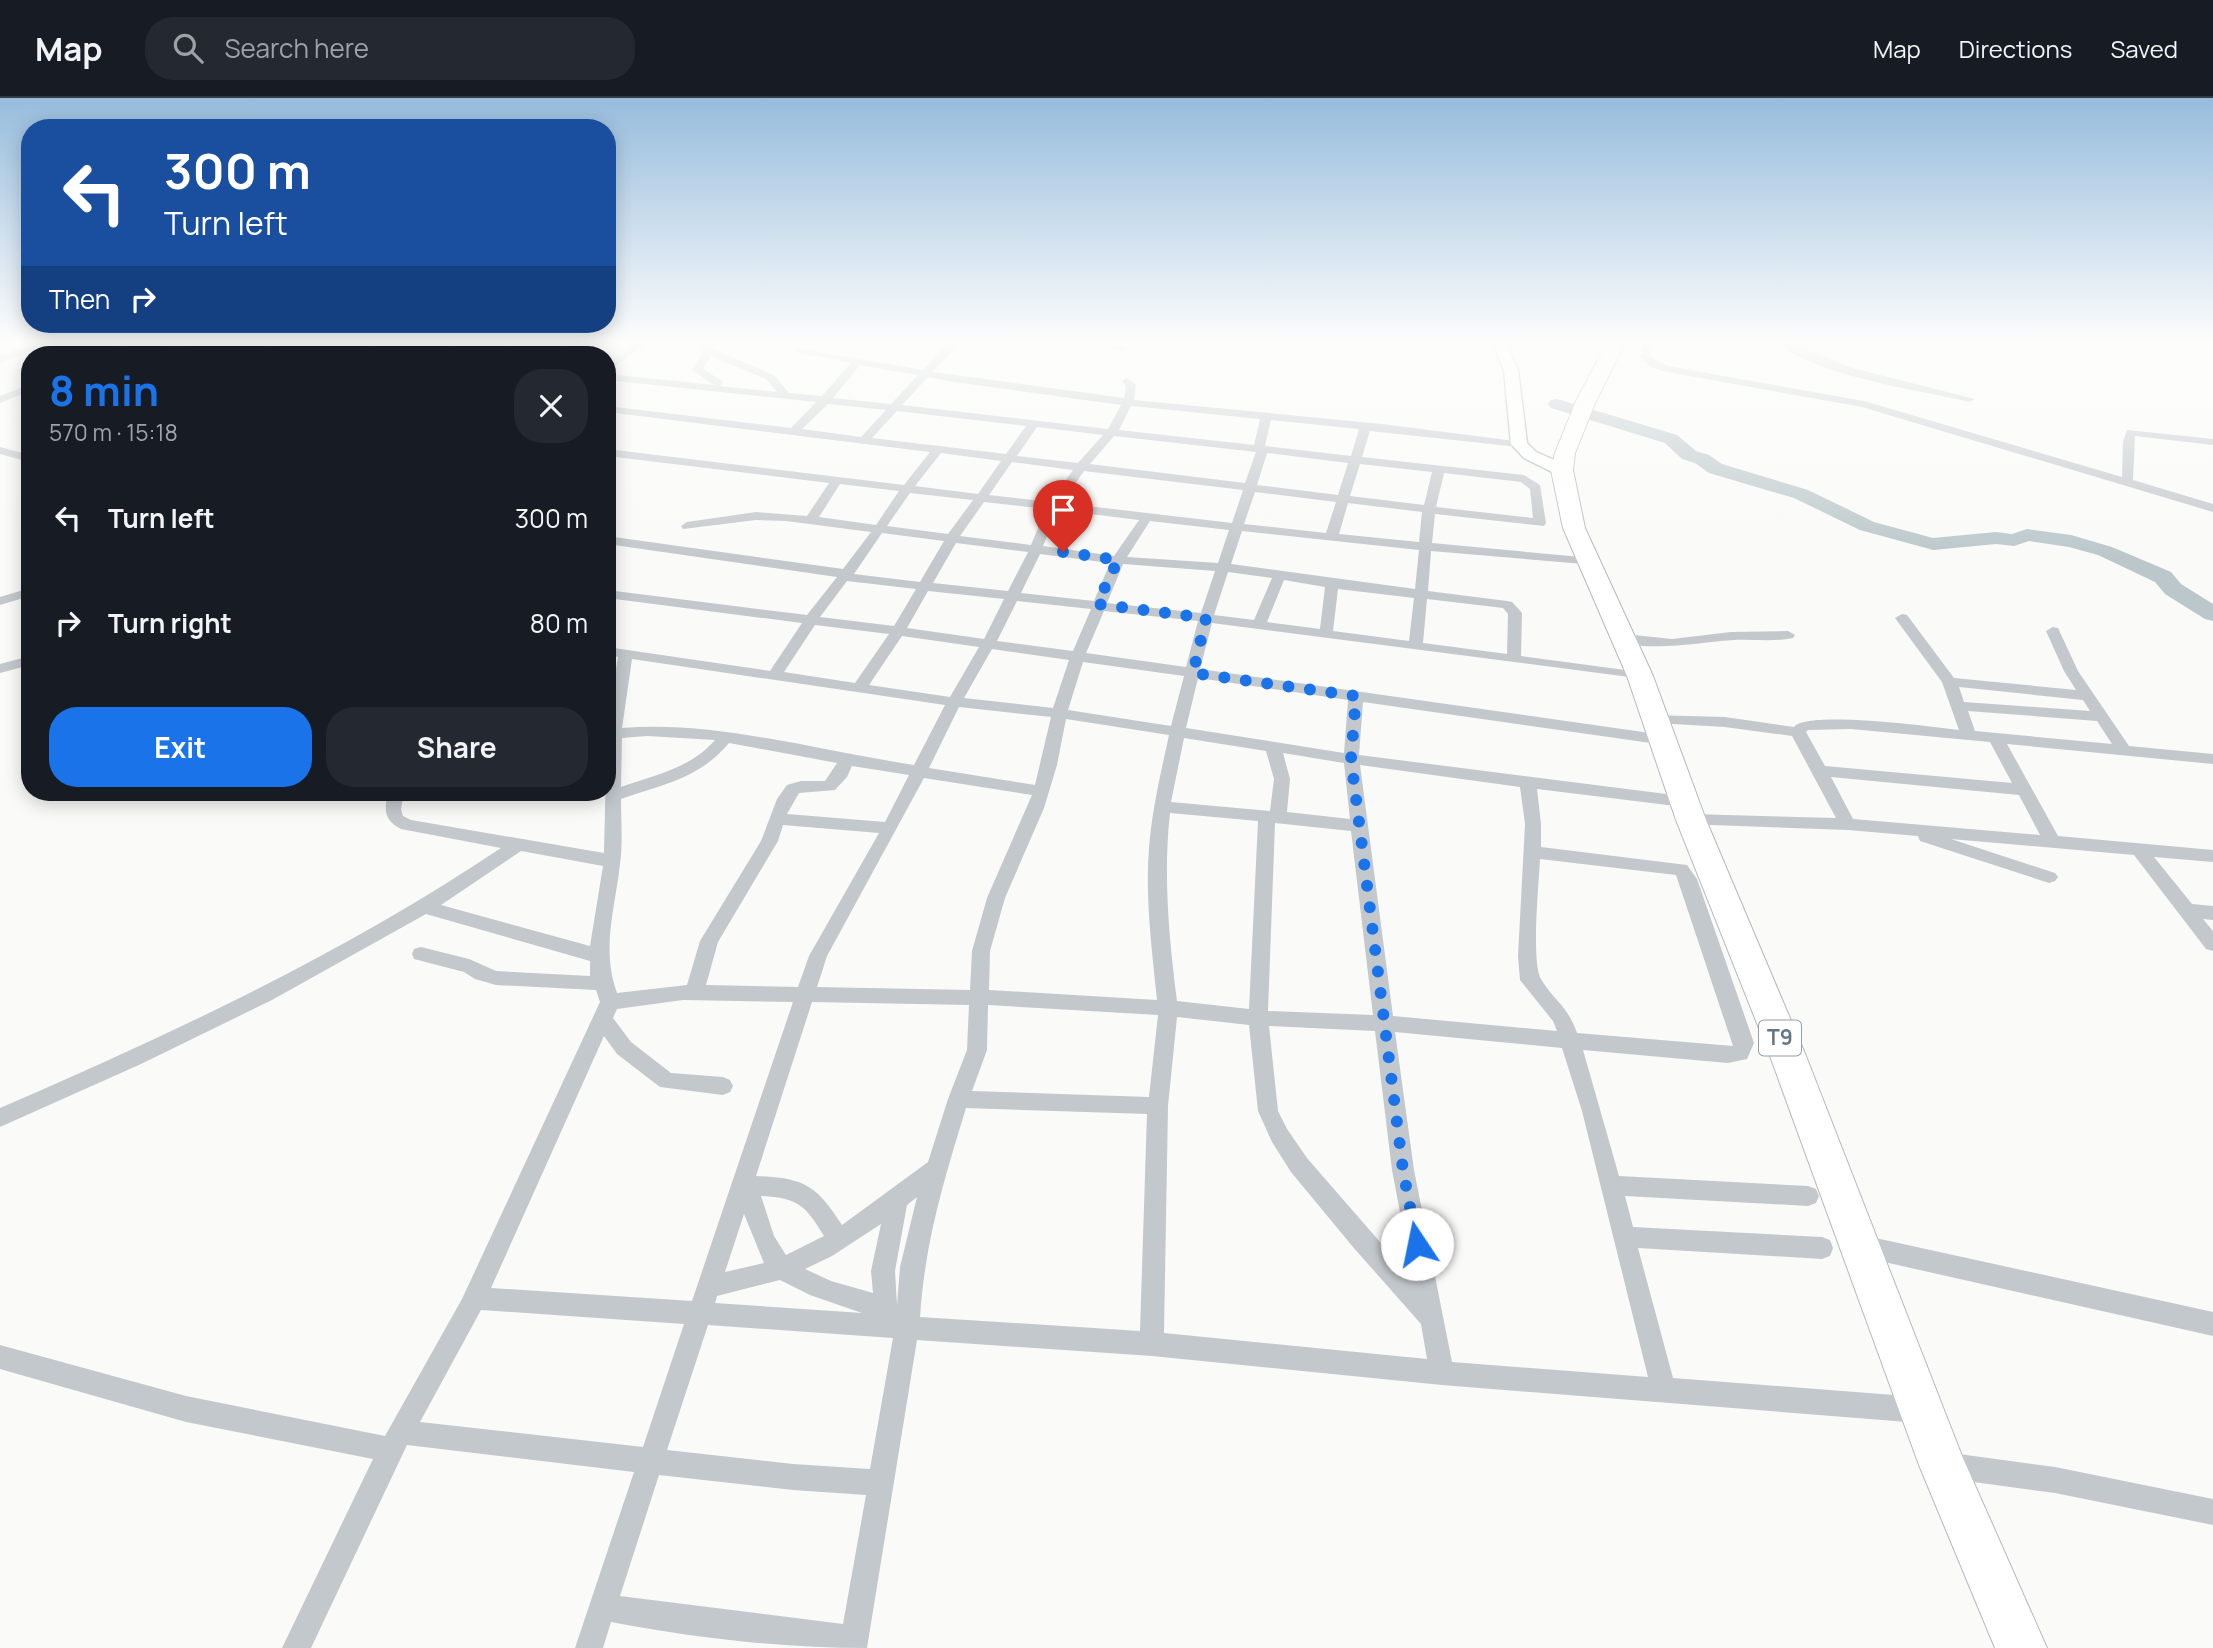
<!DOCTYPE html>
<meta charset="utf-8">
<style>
:root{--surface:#171b24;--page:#242831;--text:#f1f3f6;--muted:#9ea1a6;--line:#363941;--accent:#1a73e8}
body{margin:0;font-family:Manrope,sans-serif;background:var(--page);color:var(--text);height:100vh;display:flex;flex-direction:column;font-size:26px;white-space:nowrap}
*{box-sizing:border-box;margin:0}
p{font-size:23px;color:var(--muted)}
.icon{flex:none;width:38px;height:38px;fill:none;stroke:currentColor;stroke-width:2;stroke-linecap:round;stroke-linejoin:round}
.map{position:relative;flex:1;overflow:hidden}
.drawer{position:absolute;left:21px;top:248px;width:595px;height:455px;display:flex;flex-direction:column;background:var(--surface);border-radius:28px;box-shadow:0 4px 18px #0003}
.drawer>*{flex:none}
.top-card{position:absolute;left:21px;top:21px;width:595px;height:214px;border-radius:28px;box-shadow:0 4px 18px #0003;background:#1a4fa0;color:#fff;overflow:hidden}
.pin{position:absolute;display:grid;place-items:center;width:60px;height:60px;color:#fff;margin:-72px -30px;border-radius:50% 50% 50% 0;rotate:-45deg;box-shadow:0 0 7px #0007}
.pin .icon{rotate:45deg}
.me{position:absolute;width:77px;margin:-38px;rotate:349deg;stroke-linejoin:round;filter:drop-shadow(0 0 5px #0008)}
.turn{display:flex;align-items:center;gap:24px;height:147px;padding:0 28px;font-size:32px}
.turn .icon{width:91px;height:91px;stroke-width:2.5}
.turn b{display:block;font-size:49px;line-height:60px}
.then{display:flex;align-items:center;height:66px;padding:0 28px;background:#0003;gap:14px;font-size:26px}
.round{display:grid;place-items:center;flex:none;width:74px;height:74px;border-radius:28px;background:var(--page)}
.headline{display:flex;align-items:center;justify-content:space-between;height:119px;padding:0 28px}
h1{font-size:42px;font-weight:700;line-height:52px;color:var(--accent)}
.primary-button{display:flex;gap:14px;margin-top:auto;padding:14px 28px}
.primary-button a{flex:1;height:80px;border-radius:28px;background:var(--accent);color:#fff;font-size:28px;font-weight:700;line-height:80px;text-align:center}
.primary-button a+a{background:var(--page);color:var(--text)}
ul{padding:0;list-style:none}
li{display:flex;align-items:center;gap:21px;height:105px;padding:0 28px}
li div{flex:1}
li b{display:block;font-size:26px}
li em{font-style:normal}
header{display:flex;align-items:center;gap:42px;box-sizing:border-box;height:98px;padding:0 35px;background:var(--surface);border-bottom:2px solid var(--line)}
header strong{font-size:33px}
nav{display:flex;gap:38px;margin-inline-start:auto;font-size:24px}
.search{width:490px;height:63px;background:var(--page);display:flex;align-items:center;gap:18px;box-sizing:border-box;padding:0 24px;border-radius:28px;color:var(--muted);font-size:26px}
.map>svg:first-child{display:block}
</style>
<header>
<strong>Map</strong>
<div class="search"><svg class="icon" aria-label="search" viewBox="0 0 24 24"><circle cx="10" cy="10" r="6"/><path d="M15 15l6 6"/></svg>Search here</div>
<nav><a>Map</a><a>Directions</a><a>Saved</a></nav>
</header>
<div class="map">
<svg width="2213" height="1550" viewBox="0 0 2213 1550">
<rect width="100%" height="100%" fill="#fafaf8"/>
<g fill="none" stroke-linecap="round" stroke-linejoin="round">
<path fill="#bbc7cb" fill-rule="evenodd" d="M 1557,301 L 1677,337 L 1696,353 L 1709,357 L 1722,366 L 1808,392 L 1874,424 L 1933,440 L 1996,434 L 2012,436 L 2027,431 L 2071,437 L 2112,449 L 2171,474 L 2181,486 L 2213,506 L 2213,523 L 2205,521 L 2165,496 L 2155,484 L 2098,457 L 2069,449 L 2029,443 L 2014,448 L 1996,446 L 1933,452 L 1926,450 L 1860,432 L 1794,400 L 1709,375 L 1695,365 L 1682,361 L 1665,345 L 1551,310 L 1548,306 L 1551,302 Z"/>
<g stroke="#b3babf" stroke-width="3">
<path id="secondary" d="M 1491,243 L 1505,243 L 1518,272 L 1527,345 L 1536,354 L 1568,368 L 1570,372 L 1568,376 L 1556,376 L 1524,360 L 1511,346 L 1504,272 Z"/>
</g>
<g stroke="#b4b9bd" stroke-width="2">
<path id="highway" d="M 1608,243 L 1626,243 L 1596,303 L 1575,355 L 1573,372 L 1585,430 L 1653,578 L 1706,722 L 1806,958 L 1962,1358 L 2047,1550 L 1995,1550 L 1919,1367 L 1770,958 L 1676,722 L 1627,578 L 1563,430 L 1551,372 L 1555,355 L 1576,303 Z"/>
</g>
<g fill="#c3c8cc" fill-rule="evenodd">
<path d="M 42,243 L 57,243 L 0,265 L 0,258 Z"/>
<path d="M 124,243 L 138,243 L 110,257 L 97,257 Z"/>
<path d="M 140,243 L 167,243 L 241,257 L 218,257 Z"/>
<path d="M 271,243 L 285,243 L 255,257 L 242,257 Z"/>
<path d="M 372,243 L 385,243 L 362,257 L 350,257 Z"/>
<path d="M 450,243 L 463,243 L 442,257 L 430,257 Z"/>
<path d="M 509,243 L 519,243 L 514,257 L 504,257 Z"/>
<path d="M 558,243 L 568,243 L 567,246 L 600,257 L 573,256 L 558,249 Z"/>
<path d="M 638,243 L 650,243 L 607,274 L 607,266 Z"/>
<path d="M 697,243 L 707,243 L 713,251 L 774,277 L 789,295 L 822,298 L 851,265 L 795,254 L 795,250 L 923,272 L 950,243 L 961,243 L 933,274 L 1124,300 L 1126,288 L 1122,283 L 1127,280 L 1136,287 L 1134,302 L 1382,326 L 1523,344 L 1523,348 L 1519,349 L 1370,333 L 1362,359 L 1524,377 L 1540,387 L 1546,425 L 1544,428 L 1435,416 L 1432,445 L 1591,460 L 1596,461 L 1596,467 L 1431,453 L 1428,493 L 1507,503 L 1512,504 L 1522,515 L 1521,558 L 1640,574 L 1647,578 L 1645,581 L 1212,525 L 1200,571 L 1671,638 L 1673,642 L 1671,646 L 1665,647 L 1363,604 L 1359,657 L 1690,699 L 1692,703 L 1690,707 L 1684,709 L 1537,691 L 1541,726 L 1541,749 L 1687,767 L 1697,781 L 1754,945 L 1747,961 L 1728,965 L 1583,952 L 1619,1078 L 1808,1088 L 1816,1091 L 1819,1098 L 1816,1105 L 1808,1108 L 1625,1098 L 1633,1129 L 1822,1139 L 1830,1142 L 1833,1150 L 1830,1158 L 1822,1161 L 1638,1150 L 1673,1280 L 1920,1299 L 1929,1303 L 1933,1312 L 1929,1321 L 1920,1325 L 1442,1287 L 1152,1258 L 917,1242 L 867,1550 C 782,1550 695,1540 611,1524 L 603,1550 L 575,1550 L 634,1374 L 407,1347 L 311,1550 L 282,1550 L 373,1361 L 186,1324 L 0,1271 L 0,1247 L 186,1298 L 385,1338 L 462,1201 L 600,904 L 596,892 L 496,887 L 475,881 L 464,874 L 414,861 L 412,856 L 414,851 L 421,849 L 469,861 L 496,873 L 590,878 L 590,863 L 426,816 L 272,902 L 141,966 L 0,1029 L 0,1010 C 174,935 344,855 501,750 L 401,731 C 384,722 384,712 388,695 L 404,695 L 401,711 L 403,718 L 411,722 L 604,755 L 607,625 L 618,559 L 607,557 L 607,549 L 770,573 L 802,525 L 607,500 L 607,492 L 807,517 L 837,479 L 607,446 L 607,438 L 843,471 L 871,434 L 786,423 L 756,422 L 683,431 L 681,428 L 687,424 L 756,414 L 807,418 L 829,385 L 607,358 L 607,351 L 904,387 L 930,354 L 607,314 L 607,308 L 791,330 L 816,304 L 607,282 L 607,276 L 714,287 L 692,272 L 704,253 ZM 711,258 L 766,281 L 777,294 L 720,288 L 723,285 L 722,283 L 703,271 ZM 860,267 L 918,277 L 891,306 L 833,300 ZM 928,279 L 954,284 L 1121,307 L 1108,331 L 902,307 ZM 828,306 L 886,312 L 861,339 L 802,331 ZM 1131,308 L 1260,321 L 1254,347 L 1119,332 ZM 897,313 L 1026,328 L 1006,356 L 872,340 ZM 1271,322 L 1359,331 L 1351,358 L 1265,348 ZM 1037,329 L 1103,337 L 1078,365 L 1017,358 ZM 1114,338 L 1256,354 L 1245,385 L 1090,366 ZM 941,355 L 1001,363 L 978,396 L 915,388 ZM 1267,355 L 1348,365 L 1338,397 L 1257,387 ZM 1012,364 L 1073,372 L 1050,404 L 989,397 ZM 1360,366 L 1432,374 L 1424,407 L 1350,398 ZM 1084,373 L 1243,392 L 1232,425 L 1062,405 ZM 1444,375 L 1521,384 L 1530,391 L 1533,420 L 1436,409 ZM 840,386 L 899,393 L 876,427 L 819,419 ZM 1255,394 L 1336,404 L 1326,435 L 1244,426 ZM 910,395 L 973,402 L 948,436 L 887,428 ZM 984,404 L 1046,411 L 1031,447 L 960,438 ZM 1348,405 L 1422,414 L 1419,444 L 1339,436 ZM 1058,412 L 1139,422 L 1114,458 L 1043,448 ZM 1150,423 L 1229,432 L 1218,465 L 1127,459 ZM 1242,433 L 1419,452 L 1415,491 L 1231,466 ZM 882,435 L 944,443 L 920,484 L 854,476 ZM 956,445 L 1028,454 L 1008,493 L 933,485 ZM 1040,456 L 1110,465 L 1094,503 L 1021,495 ZM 1123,466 L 1215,473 L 1201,515 L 1107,505 ZM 1228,474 L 1272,480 L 1254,522 L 1214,517 ZM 1284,482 L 1325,489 L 1320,531 L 1267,524 ZM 847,483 L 916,491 L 894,528 L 820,519 ZM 1338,491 L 1414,500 L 1409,543 L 1333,533 ZM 928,493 L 1004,501 L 984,541 L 907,530 ZM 1427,501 L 1503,510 L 1508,516 L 1507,556 L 1423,545 ZM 1017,503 L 1091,511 L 1073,553 L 997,543 ZM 1104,513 L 1198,523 L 1186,569 L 1086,555 ZM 815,527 L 889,536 L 855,585 L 784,574 ZM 902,538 L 979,549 L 950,599 L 869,587 ZM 992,551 L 1069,562 L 1053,610 L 964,600 ZM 632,561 L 945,607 L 914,667 C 820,653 715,622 622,630 ZM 1083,564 L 1184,578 L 1171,628 L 1068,612 ZM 1198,580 L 1348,602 L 1344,655 L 1186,630 ZM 959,609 L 1051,619 L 1035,687 L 929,670 ZM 1066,621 L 1169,637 C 1161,674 1152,712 1149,750 C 1145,800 1152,852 1157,902 L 989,892 L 990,853 L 1005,800 L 1044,710 L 1057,667 ZM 647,638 L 715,642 C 691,670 655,677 621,689 L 622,640 ZM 1184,640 L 1266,653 L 1274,681 L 1270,713 L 1171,704 ZM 729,645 L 837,665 L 825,683 L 801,683 L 787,687 L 777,701 L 761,743 L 700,843 L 687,887 L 617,895 C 601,851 615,811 620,766 C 623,745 621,722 621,701 C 664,686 700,680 729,645 ZM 1283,655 L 1344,665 L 1350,721 L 1287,714 L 1290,681 ZM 1360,667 L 1520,689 L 1525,726 L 1518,858 L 1520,882 L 1553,923 L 1557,933 L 1393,918 ZM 852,668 L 909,677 L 885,724 L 787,716 L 799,695 L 835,692 L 847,679 ZM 924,680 L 1032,697 L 987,800 L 972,853 L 970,892 L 817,889 L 827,858 ZM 1170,715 L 1258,723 L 1249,911 L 1177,903 C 1169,840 1163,778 1170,715 ZM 1275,725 L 1351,733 L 1373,917 L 1268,913 ZM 783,727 L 879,735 L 809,858 L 798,889 L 706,887 L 718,844 L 778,743 ZM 521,753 L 603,768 L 590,848 L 441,807 ZM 1540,761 L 1676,777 L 1733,948 L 1577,935 C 1568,908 1554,903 1541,881 C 1531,865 1539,784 1540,761 ZM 683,902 L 793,904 L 692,1203 L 491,1190 L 604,938 L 617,956 L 660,989 L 723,997 L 730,994 L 733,988 L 730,982 L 723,979 L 671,975 L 631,944 L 613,920 L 617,911 ZM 812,904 L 969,907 L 967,952 L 948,1001 L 928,1064 L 842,1127 C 816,1087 805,1080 756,1078 ZM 988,907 L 1158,917 L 1149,999 L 972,993 L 987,952 ZM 1177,919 L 1249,927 L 1258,1013 L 1272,1044 L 1291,1074 L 1353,1149 L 1421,1226 L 1427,1261 L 1164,1235 L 1168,1008 ZM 1269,928 L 1375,933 L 1392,1072 L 1413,1182 L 1307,1060 L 1287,1031 L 1278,1013 ZM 1395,934 L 1562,950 L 1582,1013 L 1648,1279 L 1452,1264 L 1414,1072 ZM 966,1010 L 1147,1016 L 1140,1233 L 920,1219 C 925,1143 944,1082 966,1010 ZM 761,1098 C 798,1100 805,1107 824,1138 L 786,1157 L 774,1138 ZM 917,1099 L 900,1169 L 897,1207 L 895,1173 L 907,1107 ZM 744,1116 L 764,1165 L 725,1174 ZM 881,1126 L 871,1173 L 873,1195 L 831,1183 L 805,1171 L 832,1158 ZM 780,1182 L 810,1197 L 862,1215 L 715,1205 L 717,1198 ZM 481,1212 L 684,1226 L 643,1349 L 420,1324 ZM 708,1227 L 893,1240 L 870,1371 L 793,1366 L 667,1352 ZM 659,1377 L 793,1392 L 866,1397 L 843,1526 L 620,1498 Z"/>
<path d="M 1095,243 L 1111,243 L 1128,251 L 1123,254 Z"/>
<path d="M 1645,243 L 1655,243 L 1650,258 L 1668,268 L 1864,303 L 2122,379 L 2123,344 L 2127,332 L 2213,341 L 2213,347 L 2135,338 L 2133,382 L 2213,406 L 2213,414 L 1862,309 L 1662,273 L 1651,269 L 1640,259 Z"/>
<path d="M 1774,243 L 1787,243 L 1852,270 L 1975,301 L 1970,304 C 1914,291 1818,279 1774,243 Z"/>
<path d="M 30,286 L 30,293 L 0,305 L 0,298 Z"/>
<path d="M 0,349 L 30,357 L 30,364 L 0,356 Z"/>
<path d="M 30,374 L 30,389 L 24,385 L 24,378 Z"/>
<path d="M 30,490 L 30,498 L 0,507 L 0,499 Z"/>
<path d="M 1902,516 L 1907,517 L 1954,580 L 2076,592 L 2064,573 L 2046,533 L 2053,529 L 2058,530 L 2078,573 L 2129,648 L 2213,656 L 2213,666 L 2007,646 L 2058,738 L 2213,752 L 2213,764 L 2154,759 L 2192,806 L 2213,808 L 2213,822 L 2203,821 L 2213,833 L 2213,853 L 2206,851 L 2134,757 L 1951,741 L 2055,775 L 2058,779 L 2055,783 L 2049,785 L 1920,743 L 1918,738 L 1848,732 L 1685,726 L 1683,722 L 1685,718 L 1691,716 L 1836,720 L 1792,638 L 1725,629 L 1656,625 L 1651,623 L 1648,620 L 1651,617 L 1725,619 L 1794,629 C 1806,612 1934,629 1959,632 L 1942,584 L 1895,520 ZM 1959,589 L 2083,602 L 2090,613 L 1964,604 ZM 1968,613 L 2097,623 L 2112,646 L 1975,633 ZM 1851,631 L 1990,644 L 2012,685 L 1825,668 L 1806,634 L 1808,632 ZM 1831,679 L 2019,697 L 2040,737 L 1853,721 Z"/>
<path d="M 1788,533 L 1795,537 L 1793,540 C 1774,544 1753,541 1734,542 C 1708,543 1636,557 1617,540 L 1624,536 L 1672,541 L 1731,534 Z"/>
<path d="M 30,558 L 30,567 L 0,575 L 0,566 Z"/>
<path d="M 1862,1137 L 2213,1214 L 2213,1238 L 1862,1159 L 1854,1156 L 1851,1148 L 1854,1140 Z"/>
<path d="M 1944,1354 L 2055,1369 L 2213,1401 L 2213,1427 L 2055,1395 L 1944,1380 L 1935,1376 L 1931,1367 L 1935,1358 Z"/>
</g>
<use href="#secondary" fill="#fff" fill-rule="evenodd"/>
<use href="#highway" fill="#fff" fill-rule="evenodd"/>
</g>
<linearGradient id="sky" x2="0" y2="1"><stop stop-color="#96bcdc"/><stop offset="0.53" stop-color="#fdfdfc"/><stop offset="1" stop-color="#fdfdfc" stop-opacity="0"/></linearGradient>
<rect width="2213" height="460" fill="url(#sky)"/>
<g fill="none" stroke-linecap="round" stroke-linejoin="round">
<path stroke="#1a73e8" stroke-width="12" stroke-dasharray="0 21.6" d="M 1063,454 L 1118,462 L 1097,506 L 1206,520 L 1193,575 L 1356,598 L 1351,661 L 1403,1072 L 1417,1146"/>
</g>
<g text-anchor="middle" stroke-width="7" stroke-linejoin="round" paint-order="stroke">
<rect fill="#fff" stroke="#939fa8" stroke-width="2" x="1759" y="922.5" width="42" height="35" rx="5"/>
<g font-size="21" font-weight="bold" fill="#657683">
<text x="1780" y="947">T9</text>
</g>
</g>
</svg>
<div class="pin" style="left:1063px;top:454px;background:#d93025"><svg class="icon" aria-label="arrive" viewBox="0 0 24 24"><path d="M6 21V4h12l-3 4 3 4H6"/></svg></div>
<svg class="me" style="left:1417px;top:1146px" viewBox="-20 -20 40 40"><circle r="19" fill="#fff"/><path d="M0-13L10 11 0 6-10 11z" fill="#1a73e8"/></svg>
<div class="top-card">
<div class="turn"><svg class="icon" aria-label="left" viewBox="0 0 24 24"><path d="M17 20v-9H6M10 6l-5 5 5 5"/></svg><div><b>300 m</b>Turn left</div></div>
<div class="then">Then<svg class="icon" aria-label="right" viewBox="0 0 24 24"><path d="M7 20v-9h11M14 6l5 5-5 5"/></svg></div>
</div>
<section class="drawer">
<div class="headline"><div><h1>8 min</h1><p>570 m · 15:18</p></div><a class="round"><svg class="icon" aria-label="close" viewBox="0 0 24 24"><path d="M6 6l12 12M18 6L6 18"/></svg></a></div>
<ul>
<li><svg class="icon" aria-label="left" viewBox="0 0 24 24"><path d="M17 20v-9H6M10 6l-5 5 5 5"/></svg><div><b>Turn left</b></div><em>300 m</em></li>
<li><svg class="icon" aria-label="right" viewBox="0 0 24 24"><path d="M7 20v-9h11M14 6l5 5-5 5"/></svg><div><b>Turn right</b></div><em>80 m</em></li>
</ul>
<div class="primary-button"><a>Exit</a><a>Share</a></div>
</section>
</div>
